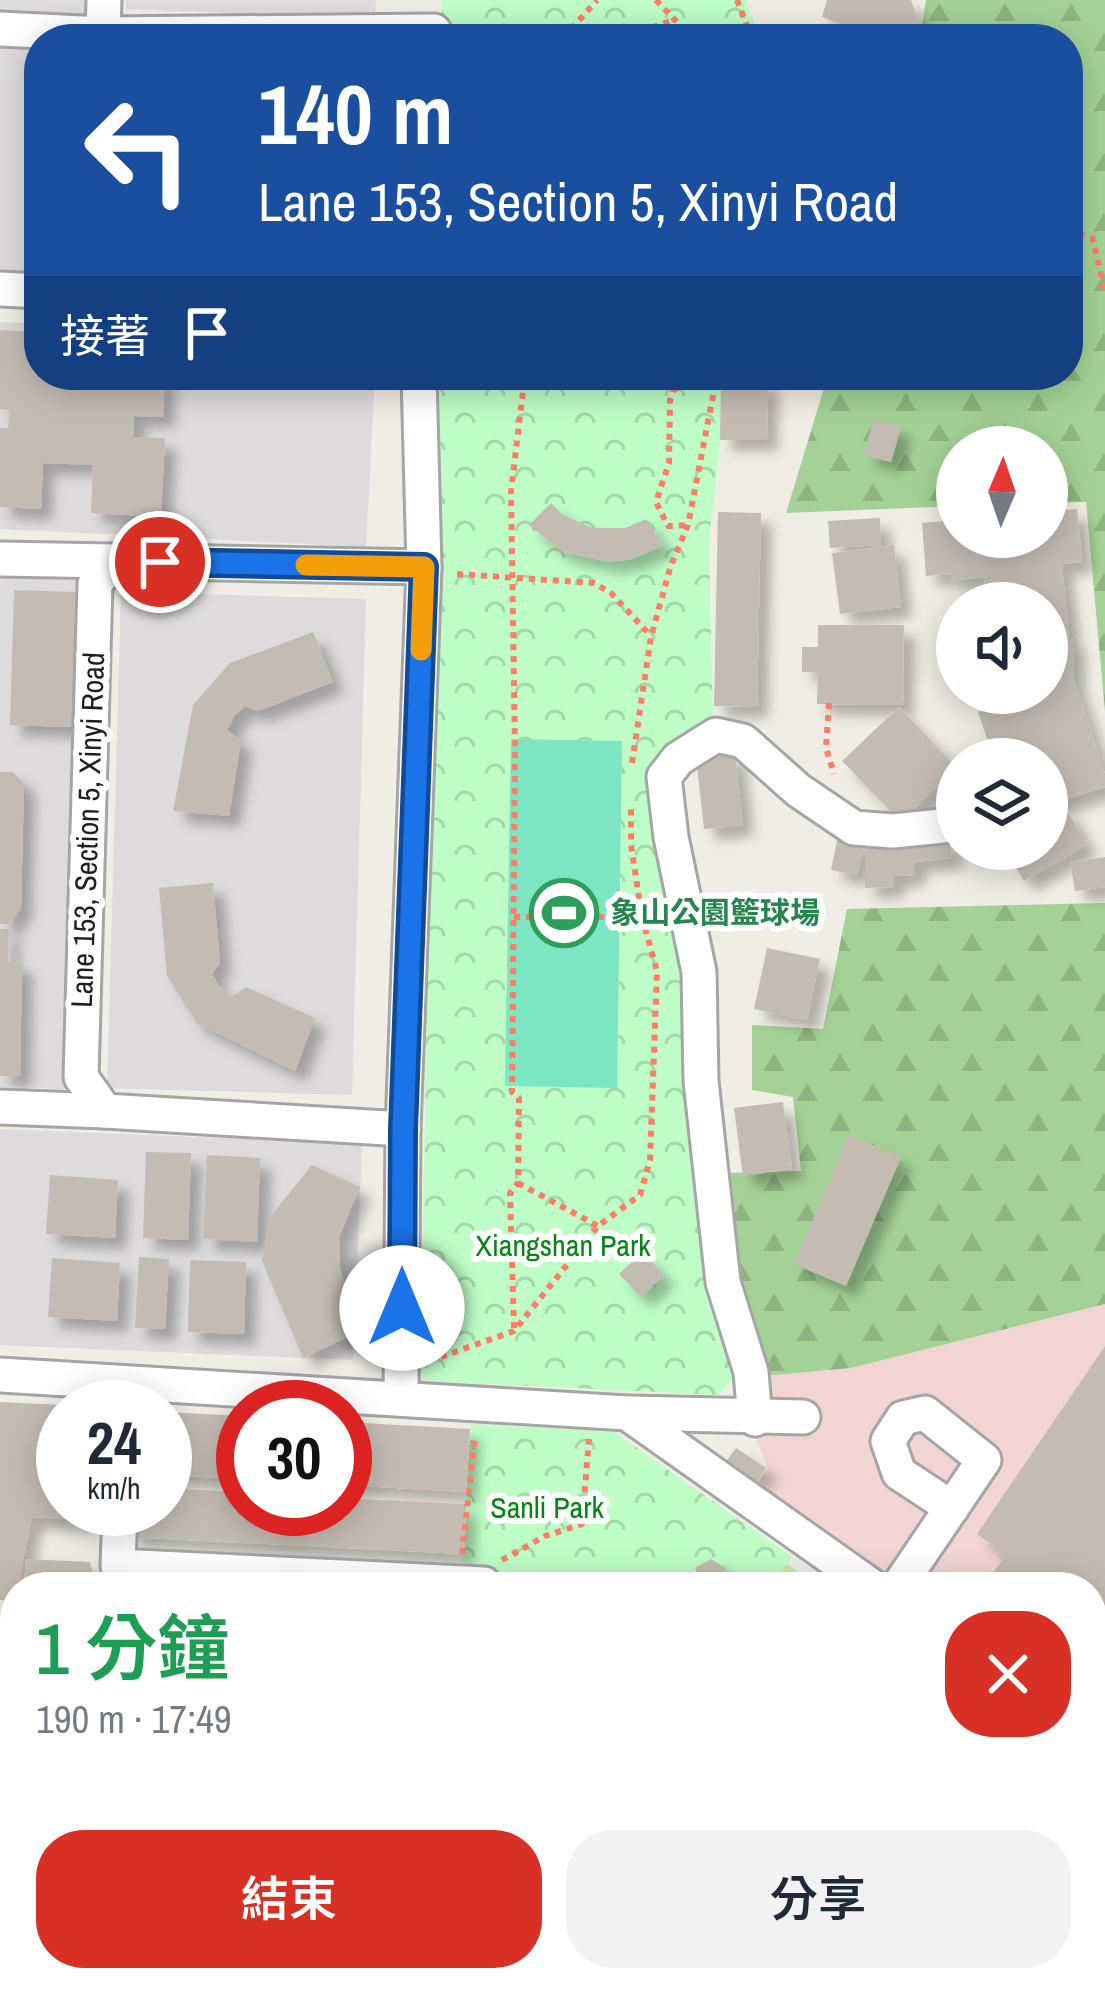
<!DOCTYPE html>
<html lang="zh-TW">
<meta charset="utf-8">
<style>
:root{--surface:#fff;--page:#f2f2f3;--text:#1f2937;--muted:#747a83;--accent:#d93025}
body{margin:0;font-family:"Archivo Narrow","Noto Sans TC",sans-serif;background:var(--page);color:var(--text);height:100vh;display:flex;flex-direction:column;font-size:45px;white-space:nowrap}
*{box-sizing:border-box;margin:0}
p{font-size:39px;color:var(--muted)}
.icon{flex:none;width:66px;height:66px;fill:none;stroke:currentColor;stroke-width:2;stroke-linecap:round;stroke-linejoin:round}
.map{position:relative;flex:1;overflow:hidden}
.drawer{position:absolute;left:0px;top:1572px;width:1107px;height:420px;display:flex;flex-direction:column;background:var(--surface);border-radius:48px 48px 0 0;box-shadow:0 6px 30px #0003}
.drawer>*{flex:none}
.top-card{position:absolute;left:24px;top:24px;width:1059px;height:366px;border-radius:48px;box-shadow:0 6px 30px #0003;background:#1a4fa0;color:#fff;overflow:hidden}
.needle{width:78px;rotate:2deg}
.buttons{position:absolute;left:936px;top:426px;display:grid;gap:24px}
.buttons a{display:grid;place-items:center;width:132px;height:132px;border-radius:50%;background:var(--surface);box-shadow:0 6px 30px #0003;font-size:60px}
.speed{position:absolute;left:36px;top:1380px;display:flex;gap:24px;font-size:60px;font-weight:700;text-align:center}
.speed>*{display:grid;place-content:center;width:156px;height:156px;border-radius:50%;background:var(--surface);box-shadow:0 6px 30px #0003;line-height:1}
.speed small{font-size:30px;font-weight:400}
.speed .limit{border:18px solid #d22;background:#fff;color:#111}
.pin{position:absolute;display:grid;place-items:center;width:102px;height:102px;color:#fff;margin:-51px;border:6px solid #fff;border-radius:50%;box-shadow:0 3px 12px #0007}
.me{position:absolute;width:132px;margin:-66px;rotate:0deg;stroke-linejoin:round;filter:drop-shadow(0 0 9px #0008)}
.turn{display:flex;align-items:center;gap:42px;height:252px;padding:0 36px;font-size:54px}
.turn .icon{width:156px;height:156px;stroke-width:2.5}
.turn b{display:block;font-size:84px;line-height:102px}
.then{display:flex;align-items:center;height:114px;padding:0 36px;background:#0003;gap:24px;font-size:45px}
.round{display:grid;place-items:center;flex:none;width:126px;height:126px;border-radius:48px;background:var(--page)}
.headline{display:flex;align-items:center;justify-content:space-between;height:204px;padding:0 36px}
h1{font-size:72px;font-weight:600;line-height:90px;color:#1e9e55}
.primary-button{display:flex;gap:24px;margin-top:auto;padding:24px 36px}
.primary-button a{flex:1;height:138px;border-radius:48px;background:var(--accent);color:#fff;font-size:48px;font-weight:600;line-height:138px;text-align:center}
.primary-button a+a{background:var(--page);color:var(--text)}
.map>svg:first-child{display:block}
</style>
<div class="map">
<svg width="1105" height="1992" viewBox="0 0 1105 1992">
<defs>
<pattern id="grass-tufts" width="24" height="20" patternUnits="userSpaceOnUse" patternTransform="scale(3)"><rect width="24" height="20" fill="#c6eea6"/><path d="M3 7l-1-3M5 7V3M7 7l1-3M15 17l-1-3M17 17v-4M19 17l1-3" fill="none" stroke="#aacc8e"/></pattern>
<pattern id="forest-firs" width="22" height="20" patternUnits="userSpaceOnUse" patternTransform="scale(3)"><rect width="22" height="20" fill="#a4d296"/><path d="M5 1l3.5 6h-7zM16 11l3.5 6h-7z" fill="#8db481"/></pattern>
<pattern id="park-crowns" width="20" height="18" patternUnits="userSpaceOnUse" patternTransform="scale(3)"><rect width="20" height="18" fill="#befdc6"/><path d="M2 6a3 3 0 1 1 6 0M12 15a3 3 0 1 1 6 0" fill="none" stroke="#a3d8aa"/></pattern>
<filter id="shadow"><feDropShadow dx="11" dy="11" stdDeviation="6" flood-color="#0004"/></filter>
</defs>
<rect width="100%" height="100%" fill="#f0ede4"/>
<g fill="#dddbdb">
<path d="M 0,0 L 85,0 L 84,17 L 0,14 Z"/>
<path d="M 126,0 L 376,0 L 375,18 L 126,9 Z"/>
<path d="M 0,47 L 39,49 L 39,276 L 0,275 Z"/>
<path d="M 0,322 L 39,324 L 39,375 L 375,375 L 366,547 L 0,529 Z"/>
<path d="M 0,567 L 79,568 L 67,1089 L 0,1087 Z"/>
<path d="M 121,592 L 366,599 L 352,1095 L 107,1088 Z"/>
<path d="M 0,1129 L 362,1144 L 353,1360 L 0,1345 Z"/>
</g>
<path fill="#f2d5d2" d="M 1105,1304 L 1105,1705 L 1092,1710 L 1092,1587 L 906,1587 L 759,1482 L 768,1468 L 756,1439 L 764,1376 L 851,1368 Z"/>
<path fill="url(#grass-tufts)" d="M 787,1564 L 817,1585 L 816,1587 L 767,1587 Z"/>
<g fill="url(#forest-firs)">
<path d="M 926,0 L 1105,0 L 1105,711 L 1086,502 L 1047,503 L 1047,447 L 957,447 L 957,506 L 786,513 L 828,375 L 1068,375 L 1068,39 L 920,39 Z"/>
<path d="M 1105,903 L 1105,1304 L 851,1368 L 764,1376 L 735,1278 L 726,1173 L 801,1171 L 793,1097 L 752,1090 L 752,1025 L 823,1029 L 847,909 Z"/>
</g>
<g fill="url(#park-crowns)">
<path d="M 442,0 L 746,0 L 760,39 L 441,39 Z"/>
<path d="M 436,375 L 728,375 L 709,540 L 713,720 L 680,741 L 675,881 L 741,1368 L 719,1395 L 430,1381 L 423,1379 L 421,1371 Z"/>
<path d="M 471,1424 L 614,1432 L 793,1557 L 767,1587 L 461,1587 Z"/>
<path d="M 241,1977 L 398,1977 L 377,1992 L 243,1992 Z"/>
</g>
<path fill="#7ce5c2" d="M 511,739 L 622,741 L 617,1088 L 505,1086 Z"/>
<g fill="#c4bcb3" filter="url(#shadow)">
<path d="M 827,0 L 911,0 L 919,23 L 912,39 L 879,39 L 822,17 Z"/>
<path d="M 0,330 L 39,332 L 39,375 L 49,375 L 48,379 L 98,382 L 98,375 L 165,375 L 163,417 L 134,416 L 133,437 L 165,438 L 161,517 L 91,513 L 93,465 L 43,463 L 41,509 L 0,507 L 0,428 L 8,428 L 10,410 L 0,409 Z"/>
<path d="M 721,379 L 768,380 L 767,440 L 720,440 Z"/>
<path d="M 873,419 L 901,427 L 891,462 L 864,455 Z"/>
<path d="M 551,503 L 563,515 L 592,528 L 625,528 L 646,519 L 663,545 L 632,559 L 609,562 L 563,552 L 529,525 Z"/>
<path d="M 1077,509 L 1082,562 L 1062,564 L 1069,641 L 1074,639 L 1074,680 L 1105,774 L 1105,787 L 1047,805 L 1047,759 L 994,759 L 978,712 L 990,708 L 988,693 L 1047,693 L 1047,603 L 987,603 L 984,577 L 951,581 L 951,574 L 926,576 L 922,523 L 957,520 L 957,537 L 1047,537 L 1047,512 Z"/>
<path d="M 718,512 L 761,513 L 757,707 L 714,706 Z"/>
<path d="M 880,518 L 881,545 L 830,548 L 828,521 Z"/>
<path d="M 894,545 L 901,607 L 840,614 L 832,553 Z"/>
<path d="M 14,590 L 75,592 L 71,727 L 10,725 Z"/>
<path d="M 818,625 L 904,625 L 903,705 L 817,704 L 818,672 L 802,672 L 802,647 L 818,647 Z"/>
<path d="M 313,632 L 333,682 L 258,711 L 245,706 L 235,715 L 227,730 L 241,741 L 229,816 L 173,811 L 193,705 L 230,663 Z"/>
<path d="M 899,707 L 957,768 L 901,822 L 842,761 Z"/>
<path d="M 735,752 L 743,825 L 704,829 L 696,757 Z"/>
<path d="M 0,772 L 12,772 L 24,783 L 21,908 L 9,924 L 0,924 Z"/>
<path d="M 1066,809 L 1087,845 L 1024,881 L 1006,849 L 1047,849 L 1047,819 Z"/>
<path d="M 838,836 L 950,839 L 952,858 L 915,862 L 915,875 L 894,876 L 894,887 L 865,888 L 865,842 L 857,875 L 831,870 Z"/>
<path d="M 1105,857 L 1105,887 L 1075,891 L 1070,862 Z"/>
<path d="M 213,883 L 220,963 L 212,974 L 218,985 L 231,997 L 246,987 L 315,1018 L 295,1071 L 197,1023 L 167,976 L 159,888 Z"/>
<path d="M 0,929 L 9,929 L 8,962 L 22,962 L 20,1076 L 0,1076 Z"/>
<path d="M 767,948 L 820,959 L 807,1020 L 754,1009 Z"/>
<path d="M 783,1102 L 792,1169 L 743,1176 L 734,1108 Z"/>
<path d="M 849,1135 L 901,1157 L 846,1286 L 794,1264 Z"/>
<path d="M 146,1152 L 191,1153 L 188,1240 L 143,1238 Z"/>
<path d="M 207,1155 L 260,1158 L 257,1242 L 203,1239 Z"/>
<path d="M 312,1165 L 360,1187 L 339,1237 L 340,1269 L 360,1331 L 303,1358 L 262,1261 L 270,1217 Z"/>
<path d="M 50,1175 L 118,1180 L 115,1238 L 46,1234 Z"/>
<path d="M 643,1252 L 664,1275 L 641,1297 L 619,1274 Z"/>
<path d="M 139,1257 L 169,1259 L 165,1329 L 135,1328 Z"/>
<path d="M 52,1258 L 120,1263 L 117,1321 L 48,1317 Z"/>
<path d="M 190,1260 L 246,1262 L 244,1334 L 188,1332 Z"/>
<path d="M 1105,1346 L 1105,1654 L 1092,1646 L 1092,1587 L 983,1587 L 1002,1560 L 998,1557 L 1000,1551 L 977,1534 Z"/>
<path d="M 0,1402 L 63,1405 L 63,1509 L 83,1509 L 83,1520 L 32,1517 L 15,1600 L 0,1600 Z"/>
<path d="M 165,1412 L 243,1416 L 243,1479 L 165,1475 Z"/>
<path d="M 345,1422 L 470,1429 L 466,1492 L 345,1485 Z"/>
<path d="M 736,1448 L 766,1468 L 757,1481 L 727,1460 Z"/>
<path d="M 165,1488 L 243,1492 L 243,1509 L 345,1509 L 345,1498 L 466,1504 L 464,1554 L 128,1537 L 130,1509 L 165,1509 Z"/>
<path d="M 26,1559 L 90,1562 L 95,1582 L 107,1587 L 24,1587 Z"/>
<path d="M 711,1559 L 726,1568 L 725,1585 L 700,1587 L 695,1584 L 696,1567 Z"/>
<path d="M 7,1611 L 15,1613 L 15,1701 L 0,1698 L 0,1641 Z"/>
<path d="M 15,1743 L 15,1842 L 0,1837 L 0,1746 Z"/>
<path d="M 1096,1868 L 1105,1877 L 1105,1992 L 1077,1992 L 1061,1977 L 1092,1977 L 1092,1873 Z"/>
<path d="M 30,1977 L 62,1977 L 42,1992 Z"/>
<path d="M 113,1977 L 172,1977 L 179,1988 L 178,1977 L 222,1977 L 223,1992 L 160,1992 L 157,1987 L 148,1992 L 123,1992 Z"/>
<path d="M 386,1977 L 475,1977 L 455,1992 L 366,1992 Z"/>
<path d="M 608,1977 L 883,1977 L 882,1992 L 671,1992 Z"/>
<path d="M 980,1977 L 1043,1977 L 1035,1992 L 1010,1992 Z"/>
</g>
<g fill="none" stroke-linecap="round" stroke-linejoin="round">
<g stroke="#a5a5a5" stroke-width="39">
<g id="minor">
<path d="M 104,0 L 103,34 L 434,31"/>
<path d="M 0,29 L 103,34"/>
<path d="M 0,289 L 39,291"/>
<path d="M 0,559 L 113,561"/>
<path d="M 0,1107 L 105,1111"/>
<path d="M 403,1129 L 105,1111 L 81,1077 L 95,584 L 113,561 L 424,567"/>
<path d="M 0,1375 L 627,1413 L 873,1587"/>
<path d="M 401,1397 L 403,1129 L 424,567 L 419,375"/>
<path d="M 629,1413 L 803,1417"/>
<path d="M 755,1419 L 751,1372 L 723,1282 L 701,1081 L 699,972 L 671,837 L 664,777 L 678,759 L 716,735 L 743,741 L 798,790 L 854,828 L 893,831 L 952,825"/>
<path d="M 120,1509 L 118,1566 L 484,1584"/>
<path d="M 898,1587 L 984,1460 L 925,1413 L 903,1418 L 888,1441 L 899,1473 L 952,1508"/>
<path d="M 0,1731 L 15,1735"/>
<path d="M 1092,1744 L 1105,1750"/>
<path d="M 0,1857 L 15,1859"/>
<path d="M 547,1977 L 581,1992"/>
<path d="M 0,1986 L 5,1992"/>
<path d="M 504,1992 L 525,1977"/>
<path d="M 907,1992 L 917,1977"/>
</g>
</g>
<g stroke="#ff7d66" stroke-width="6" stroke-dasharray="6 6" stroke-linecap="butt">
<path d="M 656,0 L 693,39"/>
<path d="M 737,0 L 752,39"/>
<path d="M 549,39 L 573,27 L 597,0"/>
<path d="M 618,39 L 674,20"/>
<path d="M 838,39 L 851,35 L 863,39"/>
<path d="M 1068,229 L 1093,239 L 1105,293"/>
<path d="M 678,375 L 670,400 L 669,463 L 656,502 L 668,526 L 688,525"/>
<path d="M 674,389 L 716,377"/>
<path d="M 457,574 L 594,583 L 611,593 L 650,635"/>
<path d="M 829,703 L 826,748 L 834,774"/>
<path d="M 632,763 L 651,637 L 670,568 L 688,525 L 717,375"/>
<path d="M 514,917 L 642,917"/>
<path d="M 518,1183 L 598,1226"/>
<path d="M 514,1328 L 510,1193 L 518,1183 L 519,1098 L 512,1092 L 515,750 L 511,491 L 525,375"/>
<path d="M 441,1357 L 514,1331 L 598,1226 L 640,1195 L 650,1160 L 657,971 L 642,917 L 631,845 L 631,806"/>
<path d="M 462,1554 L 475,1436"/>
<path d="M 502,1560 L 545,1536 L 582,1524 L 589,1439"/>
</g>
<use href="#minor" stroke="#fff" stroke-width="33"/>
</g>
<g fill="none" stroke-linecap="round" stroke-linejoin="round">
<g stroke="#114b97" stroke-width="30">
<path id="route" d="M 160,562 L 424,567 L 403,1129 L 402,1308"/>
</g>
<use href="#route" stroke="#1a73e8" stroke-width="21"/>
<path stroke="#f59e0b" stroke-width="21" d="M 306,565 L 424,567 L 421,650"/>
</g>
<defs>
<g id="stadium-ring" transform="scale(3.45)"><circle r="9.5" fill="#fff" stroke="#2e9e5b" stroke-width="1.5"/><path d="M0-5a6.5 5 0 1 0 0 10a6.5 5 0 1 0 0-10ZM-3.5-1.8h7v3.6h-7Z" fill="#2e9e5b"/></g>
</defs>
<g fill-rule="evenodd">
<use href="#stadium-ring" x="564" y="913"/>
</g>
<g text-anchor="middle" stroke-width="12" stroke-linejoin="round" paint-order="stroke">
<g font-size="30" fill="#1e1e1e" stroke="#fff">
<text transform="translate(88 830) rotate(-88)" y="10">Lane 153, Section 5, Xinyi Road</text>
</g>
<g font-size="30" font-weight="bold" fill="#27864d" stroke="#fff" text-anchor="start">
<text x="610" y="923">象山公園籃球場</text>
</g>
<g font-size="30" fill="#048515" stroke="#fff">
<text x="563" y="1256">Xiangshan Park</text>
<text x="547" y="1518">Sanli Park</text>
</g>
</g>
</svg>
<div class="buttons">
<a><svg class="needle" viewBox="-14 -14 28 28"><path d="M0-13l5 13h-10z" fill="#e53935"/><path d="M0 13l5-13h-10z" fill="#747a83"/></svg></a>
<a><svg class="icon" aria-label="sound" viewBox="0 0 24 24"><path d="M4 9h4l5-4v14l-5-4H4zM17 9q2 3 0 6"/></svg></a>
<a><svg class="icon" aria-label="layers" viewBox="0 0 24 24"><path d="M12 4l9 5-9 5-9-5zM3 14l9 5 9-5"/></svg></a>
</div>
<div class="speed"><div>24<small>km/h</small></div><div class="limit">30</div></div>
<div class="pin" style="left:160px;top:562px;background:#d93025"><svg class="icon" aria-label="arrive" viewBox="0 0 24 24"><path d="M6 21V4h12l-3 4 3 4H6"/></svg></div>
<svg class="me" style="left:402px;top:1308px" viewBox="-20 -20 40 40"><circle r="19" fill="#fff"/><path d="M0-13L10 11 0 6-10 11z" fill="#1a73e8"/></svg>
<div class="top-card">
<div class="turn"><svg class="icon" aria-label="left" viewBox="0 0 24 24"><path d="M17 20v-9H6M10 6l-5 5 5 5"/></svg><div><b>140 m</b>Lane 153, Section 5, Xinyi Road</div></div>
<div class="then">接著<svg class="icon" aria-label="arrive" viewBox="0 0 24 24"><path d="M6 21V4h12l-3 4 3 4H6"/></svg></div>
</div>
<section class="drawer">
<div class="headline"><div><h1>1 分鐘</h1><p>190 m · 17:49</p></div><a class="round" style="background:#d93025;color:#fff"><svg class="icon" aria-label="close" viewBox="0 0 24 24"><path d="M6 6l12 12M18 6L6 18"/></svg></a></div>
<div class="primary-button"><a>結束</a><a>分享</a></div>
</section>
</div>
